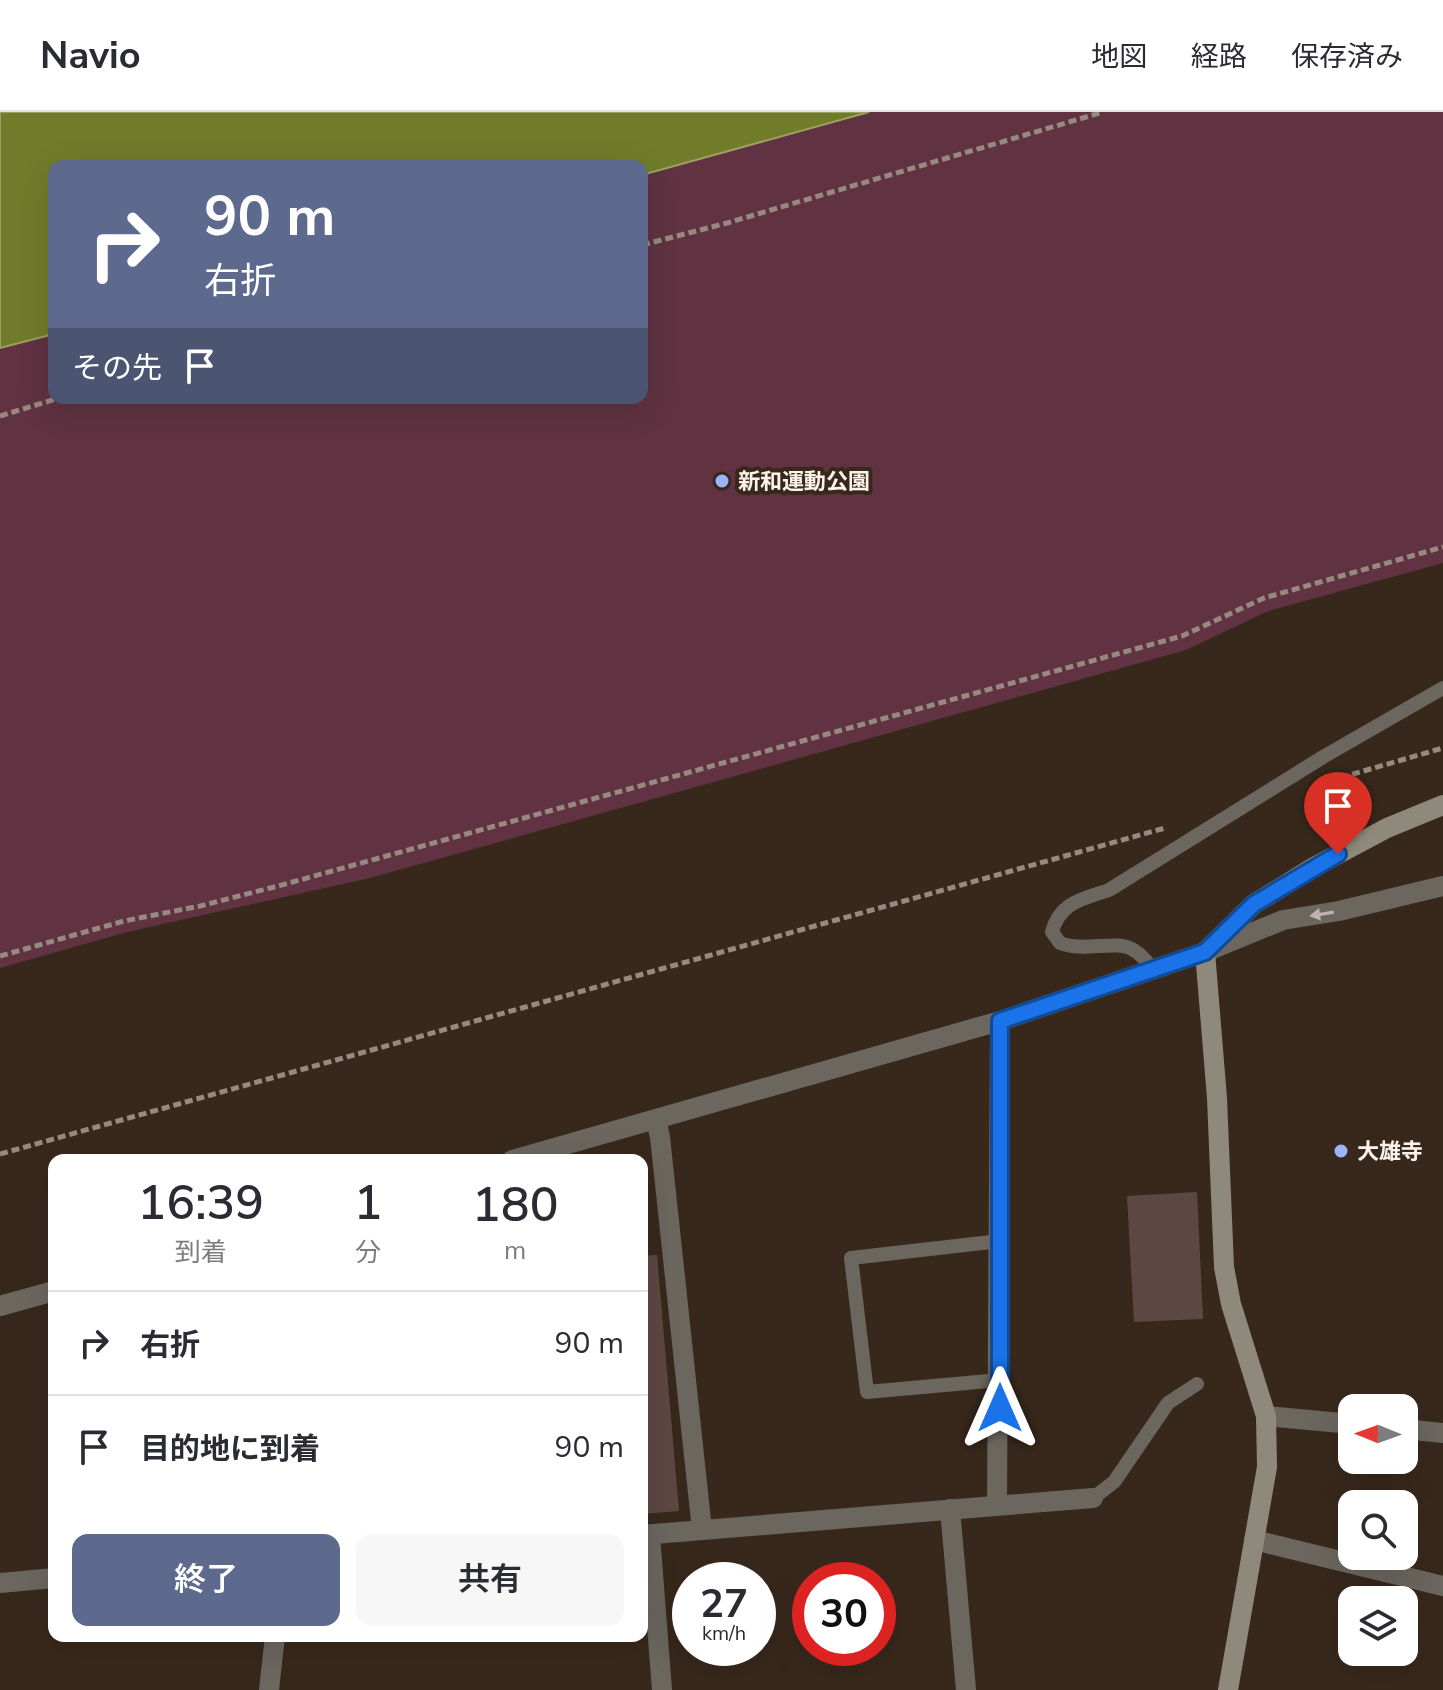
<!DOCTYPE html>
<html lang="ja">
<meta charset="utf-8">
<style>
:root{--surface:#fff;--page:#f7f7f7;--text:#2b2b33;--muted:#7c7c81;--line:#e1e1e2;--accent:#5e698e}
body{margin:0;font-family:"Nunito Sans","Noto Sans JP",sans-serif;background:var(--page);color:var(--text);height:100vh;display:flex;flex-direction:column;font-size:30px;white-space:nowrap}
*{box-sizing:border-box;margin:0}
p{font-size:26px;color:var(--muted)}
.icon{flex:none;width:44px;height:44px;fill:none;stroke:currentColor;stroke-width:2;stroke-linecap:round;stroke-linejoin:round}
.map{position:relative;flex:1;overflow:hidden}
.sheet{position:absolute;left:48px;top:1042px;width:600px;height:488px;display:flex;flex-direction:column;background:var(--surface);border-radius:16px;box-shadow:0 8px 32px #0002}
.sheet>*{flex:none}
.hud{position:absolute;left:48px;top:48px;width:600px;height:244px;border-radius:16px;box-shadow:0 8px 32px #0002;background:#5e698e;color:#fff;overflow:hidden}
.needle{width:52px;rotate:271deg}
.fabs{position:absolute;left:1338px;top:1282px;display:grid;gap:16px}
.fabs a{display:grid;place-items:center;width:80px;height:80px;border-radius:16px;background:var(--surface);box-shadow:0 8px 32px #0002;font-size:40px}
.speed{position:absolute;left:672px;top:1450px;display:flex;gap:16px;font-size:40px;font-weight:700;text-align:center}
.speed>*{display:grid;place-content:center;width:104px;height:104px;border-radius:50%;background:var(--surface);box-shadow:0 8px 32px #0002;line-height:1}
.speed small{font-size:20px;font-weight:400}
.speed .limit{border:12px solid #d22;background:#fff;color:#111}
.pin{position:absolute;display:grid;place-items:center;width:68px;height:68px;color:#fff;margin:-82px -34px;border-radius:50% 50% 50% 0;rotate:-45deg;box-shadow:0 0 8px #0007}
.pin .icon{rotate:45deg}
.me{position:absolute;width:88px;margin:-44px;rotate:0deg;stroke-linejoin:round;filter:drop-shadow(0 0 6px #0008)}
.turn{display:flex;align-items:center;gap:28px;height:168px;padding:0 24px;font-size:36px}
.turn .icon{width:104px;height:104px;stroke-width:2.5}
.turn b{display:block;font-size:56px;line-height:68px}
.then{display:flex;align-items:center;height:76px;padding:0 24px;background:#0003;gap:16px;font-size:30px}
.eta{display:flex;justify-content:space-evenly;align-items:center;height:136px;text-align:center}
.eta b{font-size:48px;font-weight:600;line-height:56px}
.primary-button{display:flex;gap:16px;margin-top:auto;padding:16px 24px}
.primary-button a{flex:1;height:92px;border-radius:16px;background:var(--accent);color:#fff;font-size:32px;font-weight:600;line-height:92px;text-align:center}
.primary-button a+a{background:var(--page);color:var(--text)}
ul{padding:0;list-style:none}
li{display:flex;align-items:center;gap:24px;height:104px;padding:0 24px;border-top:2px solid var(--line)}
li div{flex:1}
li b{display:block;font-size:30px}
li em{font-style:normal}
header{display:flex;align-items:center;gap:48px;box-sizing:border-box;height:112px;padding:0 40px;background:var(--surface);border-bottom:2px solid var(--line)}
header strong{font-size:38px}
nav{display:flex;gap:44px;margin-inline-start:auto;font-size:28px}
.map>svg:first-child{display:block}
</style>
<header>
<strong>Navio</strong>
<nav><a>地図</a><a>経路</a><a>保存済み</a></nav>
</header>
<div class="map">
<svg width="1443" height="1578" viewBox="0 0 1443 1578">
<rect width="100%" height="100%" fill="#38281c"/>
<path fill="#603242" d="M 869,0 L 1443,0 L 1443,451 L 1268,499 L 1186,538 L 370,766 L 127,820 L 0,856 L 0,236 L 54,222 L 54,286 L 642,286 L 642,63 Z"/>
<path fill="#717c2a" stroke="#9ba064" stroke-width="2" d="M 0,0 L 869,0 L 642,63 L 642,54 L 54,54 L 54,222 L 0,236 Z"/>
<g fill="#5d4743">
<path d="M 1197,1080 L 1203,1207 L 1134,1210 L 1127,1084 Z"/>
<path d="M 657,1143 L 679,1399 L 642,1402 L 642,1144 Z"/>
</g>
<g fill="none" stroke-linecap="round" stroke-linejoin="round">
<g stroke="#97897f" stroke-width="5" stroke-dasharray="8 4" stroke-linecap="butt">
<path d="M 642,133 L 727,111 L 1103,0"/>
<path d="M 0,304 L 59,286"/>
<path d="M 1329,669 L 1443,636"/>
<path d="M 0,844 L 124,809 L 200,794 L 278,774 L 1182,524 L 1264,486 L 1443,435"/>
<path d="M 0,1042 L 1165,716"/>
</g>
<g stroke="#6b675f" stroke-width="14">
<path d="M 1153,857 C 1148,851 1142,843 1135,839 C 1117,826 1086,841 1060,831 L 1052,820 C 1060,790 1083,787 1109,778 L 1323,645 L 1443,576"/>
<path d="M 1000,1268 L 867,1280 L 851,1146 L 1000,1129"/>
<path d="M 1093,1386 L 1114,1370 L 1168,1291 L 1197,1272"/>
</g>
<g stroke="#6b675f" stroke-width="20">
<path d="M 656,1007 L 660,1025 L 702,1418"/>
<path d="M 512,1048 L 1000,909 L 1205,840 L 1283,808 L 1339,799 L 1443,774"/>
<path d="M 0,1194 L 54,1179"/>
<path d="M 1266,1304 L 1352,1312"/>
<path d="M 1404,1317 L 1443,1321"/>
<path d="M 997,1392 L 1000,909"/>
<path d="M 950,1397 L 966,1578"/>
<path d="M 642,1423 L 1093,1386"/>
<path d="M 650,1423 L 662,1578"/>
<path d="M 1254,1428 L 1443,1474"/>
<path d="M 0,1471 L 54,1466"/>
<path d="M 269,1578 L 275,1524"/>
</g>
<path stroke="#8f897b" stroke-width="20" d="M 1228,1578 L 1267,1355 L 1266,1304 L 1231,1192 L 1224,1155 L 1217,986 L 1205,840 L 1254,792 L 1314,755 L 1387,716 L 1443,693"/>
</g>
<defs><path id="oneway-solid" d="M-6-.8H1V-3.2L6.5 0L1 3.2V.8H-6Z" transform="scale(2)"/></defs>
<use fill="#bcb4ac" href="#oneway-solid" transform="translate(1322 802) rotate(171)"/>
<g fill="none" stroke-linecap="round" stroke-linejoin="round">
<g stroke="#114b97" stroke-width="20">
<path id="route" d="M 1000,1296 L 1000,909 L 1205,840 L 1254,792 L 1338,742"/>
</g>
<use href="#route" stroke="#1a73e8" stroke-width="14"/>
</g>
<g fill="#9cb4fd" stroke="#38281c" stroke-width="3">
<circle cx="722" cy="369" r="8"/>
<circle cx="1341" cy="1039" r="8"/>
</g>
<g text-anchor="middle" stroke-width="8" stroke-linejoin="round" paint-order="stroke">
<g font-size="22" font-weight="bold" fill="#fef3eb" stroke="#38281c" text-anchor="start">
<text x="738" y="377">新和運動公園</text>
<text x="1357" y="1047">大雄寺</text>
</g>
</g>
</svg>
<div class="fabs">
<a><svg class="needle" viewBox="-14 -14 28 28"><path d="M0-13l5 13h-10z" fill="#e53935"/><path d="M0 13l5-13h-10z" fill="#7c7c81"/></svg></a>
<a><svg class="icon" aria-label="search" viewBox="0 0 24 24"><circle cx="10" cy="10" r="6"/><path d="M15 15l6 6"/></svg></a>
<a><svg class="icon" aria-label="layers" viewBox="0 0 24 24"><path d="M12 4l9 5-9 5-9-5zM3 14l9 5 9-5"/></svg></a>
</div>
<div class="speed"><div>27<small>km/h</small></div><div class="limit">30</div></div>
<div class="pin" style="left:1338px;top:742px;background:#d93025"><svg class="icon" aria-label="arrive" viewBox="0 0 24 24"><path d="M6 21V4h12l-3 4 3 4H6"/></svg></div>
<svg class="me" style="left:1000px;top:1296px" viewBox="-20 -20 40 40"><path d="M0-17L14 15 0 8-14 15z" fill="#1a73e8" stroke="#fff" stroke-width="4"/></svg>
<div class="hud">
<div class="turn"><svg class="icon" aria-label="right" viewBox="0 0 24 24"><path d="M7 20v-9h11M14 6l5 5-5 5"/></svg><div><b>90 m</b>右折</div></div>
<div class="then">その先<svg class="icon" aria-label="arrive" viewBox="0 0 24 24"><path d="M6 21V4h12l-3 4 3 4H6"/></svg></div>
</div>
<section class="sheet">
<div class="eta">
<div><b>16:39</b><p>到着</p></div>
<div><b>1</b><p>分</p></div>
<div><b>180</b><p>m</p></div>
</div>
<ul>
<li><svg class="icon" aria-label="right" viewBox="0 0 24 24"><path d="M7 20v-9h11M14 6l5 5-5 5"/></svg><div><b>右折</b></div><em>90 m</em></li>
<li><svg class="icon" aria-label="arrive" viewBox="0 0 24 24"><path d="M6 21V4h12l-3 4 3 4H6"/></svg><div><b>目的地に到着</b></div><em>90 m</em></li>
</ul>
<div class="primary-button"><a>終了</a><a>共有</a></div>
</section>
</div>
